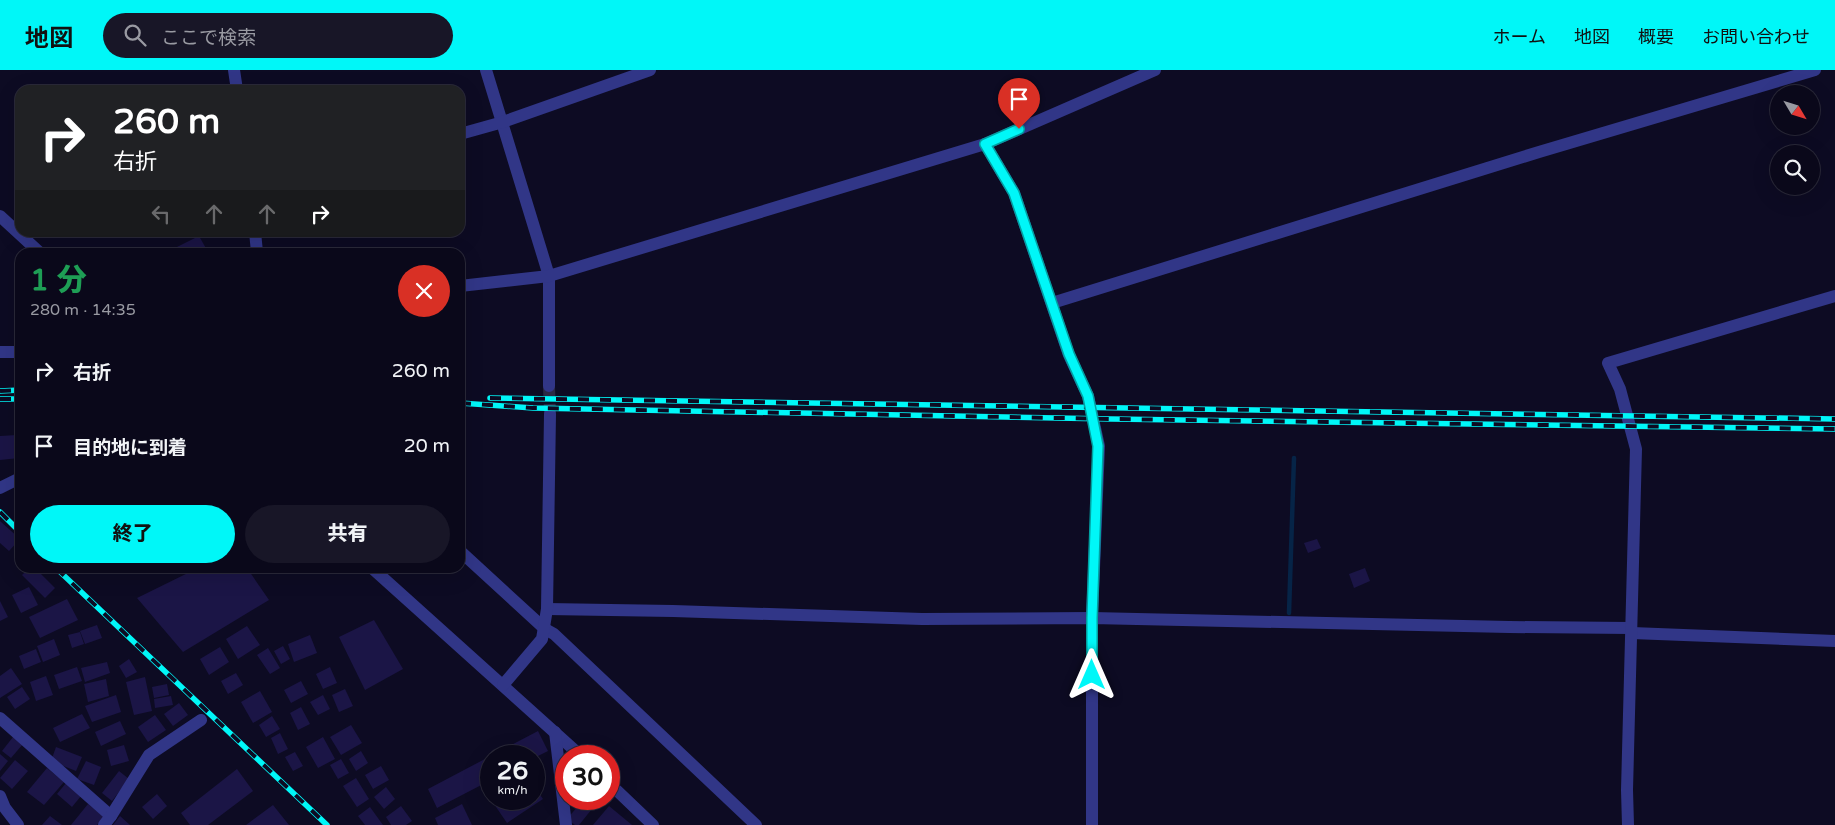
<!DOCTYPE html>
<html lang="ja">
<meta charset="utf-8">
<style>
:root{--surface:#0a081a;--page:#181627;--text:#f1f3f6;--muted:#999aa2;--line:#2a2939;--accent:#00f7f8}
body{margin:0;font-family:"Varela Round","Noto Sans JP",sans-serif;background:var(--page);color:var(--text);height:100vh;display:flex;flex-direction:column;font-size:19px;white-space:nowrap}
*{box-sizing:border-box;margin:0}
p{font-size:16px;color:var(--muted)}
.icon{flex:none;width:28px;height:28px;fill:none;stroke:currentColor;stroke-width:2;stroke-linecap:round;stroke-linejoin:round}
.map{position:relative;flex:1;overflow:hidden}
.panel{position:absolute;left:15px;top:178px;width:450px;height:325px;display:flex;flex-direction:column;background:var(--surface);border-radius:15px;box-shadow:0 5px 20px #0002,0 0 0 1px var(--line)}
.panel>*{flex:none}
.hud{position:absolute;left:15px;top:15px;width:450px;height:152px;border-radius:15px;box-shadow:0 5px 20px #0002,0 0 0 1px var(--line);background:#202124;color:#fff;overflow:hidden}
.needle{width:32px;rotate:128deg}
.controls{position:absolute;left:1770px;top:15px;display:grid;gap:10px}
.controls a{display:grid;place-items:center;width:50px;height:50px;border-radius:50%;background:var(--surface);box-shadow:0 5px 20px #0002,0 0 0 1px var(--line);font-size:25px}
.speed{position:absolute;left:480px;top:675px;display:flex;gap:10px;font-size:25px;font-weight:700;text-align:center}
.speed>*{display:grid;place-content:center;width:65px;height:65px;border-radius:50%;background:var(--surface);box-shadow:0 5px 20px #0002,0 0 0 1px var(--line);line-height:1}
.speed small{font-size:12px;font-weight:400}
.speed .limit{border:8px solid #d22;background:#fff;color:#111}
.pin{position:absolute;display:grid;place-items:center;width:42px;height:42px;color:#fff;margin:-51px -21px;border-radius:50% 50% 50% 0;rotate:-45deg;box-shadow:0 0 5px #0007}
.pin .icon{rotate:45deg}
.me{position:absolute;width:55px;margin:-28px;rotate:0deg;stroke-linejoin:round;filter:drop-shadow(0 0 4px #0008)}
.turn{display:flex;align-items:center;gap:18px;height:105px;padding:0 15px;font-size:22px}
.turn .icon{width:65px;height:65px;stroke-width:2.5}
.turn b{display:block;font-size:35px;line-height:42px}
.lanes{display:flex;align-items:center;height:48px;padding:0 15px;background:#0003;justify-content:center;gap:25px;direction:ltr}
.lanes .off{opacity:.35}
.round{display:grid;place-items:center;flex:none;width:52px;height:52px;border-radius:26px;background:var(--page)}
.summary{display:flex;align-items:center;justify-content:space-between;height:85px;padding:0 15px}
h1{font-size:30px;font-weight:800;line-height:38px;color:#1e9e55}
.button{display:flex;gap:10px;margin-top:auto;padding:10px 15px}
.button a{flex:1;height:58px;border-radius:30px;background:var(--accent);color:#111;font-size:20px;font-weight:800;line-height:58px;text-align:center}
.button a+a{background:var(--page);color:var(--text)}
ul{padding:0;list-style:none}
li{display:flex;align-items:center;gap:15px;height:75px;padding:0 15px}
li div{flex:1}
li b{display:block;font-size:19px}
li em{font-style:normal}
header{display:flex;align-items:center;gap:30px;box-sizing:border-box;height:70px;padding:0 25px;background:var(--accent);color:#111}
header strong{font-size:24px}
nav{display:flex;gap:28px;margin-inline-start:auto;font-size:18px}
.search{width:350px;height:45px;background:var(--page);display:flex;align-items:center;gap:12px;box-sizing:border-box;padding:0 18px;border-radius:28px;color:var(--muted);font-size:19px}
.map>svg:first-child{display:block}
</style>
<header>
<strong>地図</strong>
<div class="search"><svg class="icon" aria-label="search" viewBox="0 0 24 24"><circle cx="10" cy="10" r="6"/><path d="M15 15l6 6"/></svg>ここで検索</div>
<nav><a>ホーム</a><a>地図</a><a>概要</a><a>お問い合わせ</a></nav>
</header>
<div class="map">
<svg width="1835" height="755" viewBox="0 0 1835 755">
<rect width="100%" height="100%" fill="#0d0b23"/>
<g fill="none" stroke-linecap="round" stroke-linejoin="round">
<path stroke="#062447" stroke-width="4.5" d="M 1289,543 L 1294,388"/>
</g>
<g fill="#1b1546">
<path d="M 199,166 L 208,182 L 167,182 Z"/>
<path d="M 17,365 L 19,388 L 0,390 L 0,366 Z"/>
<path d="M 0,451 L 20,469 L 9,481 L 0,473 Z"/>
<path d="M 1317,469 L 1321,478 L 1308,483 L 1304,473 Z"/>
<path d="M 30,498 L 35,498 L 55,518 L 45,528 L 22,505 Z"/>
<path d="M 198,498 L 247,498 L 269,530 L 183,582 L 137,528 Z"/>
<path d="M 1365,498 L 1370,511 L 1354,518 L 1349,504 Z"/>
<path d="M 29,517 L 38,535 L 21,543 L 12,525 Z"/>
<path d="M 67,529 L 78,550 L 40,568 L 29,547 Z"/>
<path d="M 0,531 L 8,547 L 0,551 Z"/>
<path d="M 374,550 L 403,599 L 365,620 L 339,567 Z"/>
<path d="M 97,555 L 102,568 L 85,574 L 80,561 Z"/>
<path d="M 247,556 L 260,575 L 238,589 L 226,569 Z"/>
<path d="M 80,562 L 84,574 L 72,578 L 68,565 Z"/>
<path d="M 310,565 L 317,583 L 294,592 L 288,574 Z"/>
<path d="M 54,569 L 60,585 L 43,592 L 37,576 Z"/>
<path d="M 283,576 L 290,589 L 281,594 L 274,581 Z"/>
<path d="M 220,577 L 229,592 L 209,605 L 200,589 Z"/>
<path d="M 268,578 L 280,598 L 270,604 L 257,585 Z"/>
<path d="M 36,579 L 41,592 L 24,599 L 19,586 Z"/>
<path d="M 129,589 L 137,602 L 126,608 L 119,596 Z"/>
<path d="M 107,592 L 110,603 L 85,612 L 81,598 Z"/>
<path d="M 77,597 L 82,611 L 59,619 L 54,605 Z"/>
<path d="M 330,597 L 337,613 L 323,619 L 316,604 Z"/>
<path d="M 11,598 L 22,614 L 0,628 L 0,606 Z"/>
<path d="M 236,603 L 243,615 L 228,624 L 221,611 Z"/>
<path d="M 46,606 L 53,625 L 36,631 L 30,612 Z"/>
<path d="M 145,607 L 152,641 L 134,645 L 126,612 Z"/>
<path d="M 106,609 L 109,626 L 88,632 L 84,614 Z"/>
<path d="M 301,611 L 308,624 L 291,633 L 284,620 Z"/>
<path d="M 167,614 L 169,625 L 154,628 L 152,617 Z"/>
<path d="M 22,617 L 30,629 L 15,639 L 7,627 Z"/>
<path d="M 345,619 L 353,636 L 339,642 L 332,625 Z"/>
<path d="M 260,621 L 272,642 L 253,653 L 241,632 Z"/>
<path d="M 116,625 L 121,642 L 92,652 L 85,636 Z"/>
<path d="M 323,625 L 330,639 L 318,645 L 310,632 Z"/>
<path d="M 171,626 L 173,635 L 155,638 L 154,629 Z"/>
<path d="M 179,633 L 188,645 L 173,656 L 164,644 Z"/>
<path d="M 301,637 L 310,654 L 298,660 L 290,643 Z"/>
<path d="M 82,644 L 90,658 L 60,672 L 53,658 Z"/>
<path d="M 155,645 L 166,660 L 148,672 L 138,657 Z"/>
<path d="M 272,646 L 280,659 L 266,667 L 259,655 Z"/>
<path d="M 120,651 L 126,664 L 101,676 L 95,662 Z"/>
<path d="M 351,655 L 362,673 L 341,685 L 330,667 Z"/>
<path d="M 538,661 L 548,681 L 534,688 L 534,686 L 491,686 L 491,710 L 437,738 L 428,719 Z"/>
<path d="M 280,663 L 288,679 L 278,684 L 271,668 Z"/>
<path d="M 13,667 L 23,674 L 11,688 L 2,681 Z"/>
<path d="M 323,667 L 335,689 L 318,698 L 306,677 Z"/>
<path d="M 124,675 L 129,691 L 111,696 L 107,680 Z"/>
<path d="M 56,677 L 82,687 L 76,701 L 51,691 Z"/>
<path d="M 361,681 L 368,693 L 356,701 L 349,689 Z"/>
<path d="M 295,682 L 303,696 L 293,701 L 285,687 Z"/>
<path d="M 0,684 L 8,691 L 0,701 Z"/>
<path d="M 341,689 L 349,703 L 338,709 L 330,695 Z"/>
<path d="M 15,690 L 28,701 L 12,719 L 0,708 Z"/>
<path d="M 86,691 L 101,697 L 94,715 L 77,709 Z"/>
<path d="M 381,696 L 389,710 L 373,719 L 365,705 Z"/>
<path d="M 47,698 L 64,712 L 44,735 L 27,722 Z"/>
<path d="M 237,699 L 253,721 L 208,755 L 190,755 L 181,743 Z"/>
<path d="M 119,701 L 129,709 L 112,731 L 102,723 Z"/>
<path d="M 356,708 L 369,729 L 357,737 L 343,716 Z"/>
<path d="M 66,713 L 81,726 L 72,737 L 57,724 Z"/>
<path d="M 534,716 L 543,729 L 507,753 L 494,734 L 503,729 L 534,729 Z"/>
<path d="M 386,717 L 395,729 L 384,739 L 374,727 Z"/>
<path d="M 157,724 L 167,736 L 153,749 L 142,737 Z"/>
<path d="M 584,729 L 600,729 L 579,755 L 575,755 L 567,749 Z"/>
<path d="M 88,734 L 104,747 L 97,755 L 71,755 Z"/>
<path d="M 462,734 L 472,755 L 438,755 L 435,748 Z"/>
<path d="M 273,735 L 289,755 L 246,755 Z"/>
<path d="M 401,736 L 412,751 L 406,755 L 391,755 L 386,747 Z"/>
<path d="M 609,736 L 632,755 L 593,755 Z"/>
<path d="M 370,737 L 383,755 L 365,755 L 358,746 Z"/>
<path d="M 50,746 L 62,755 L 42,755 Z"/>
<path d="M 120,746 L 130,755 L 113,755 Z"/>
</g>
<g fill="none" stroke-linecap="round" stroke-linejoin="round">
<path stroke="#2a2844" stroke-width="12" stroke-dasharray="12 6" stroke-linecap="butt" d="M 549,316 L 550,344"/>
<g stroke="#313687" stroke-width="12">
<path d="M 234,0 L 237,20"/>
<path d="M 486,0 L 549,206 L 549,316"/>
<path d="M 460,64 L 503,52 L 650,0"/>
<path d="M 985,74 L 1014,123 L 1069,285 L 1088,326 L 1099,376 L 1092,548 L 1092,755"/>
<path d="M 0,146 L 39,182"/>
<path d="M 255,162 L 257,182"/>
<path d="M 460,216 L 549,206 L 985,74 L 1155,0"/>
<path d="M 1052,233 L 1539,82 L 1815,0"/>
<path d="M 0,282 L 20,282"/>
<path d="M 0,418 L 20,408"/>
<path d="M 460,481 L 545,559 L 554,564 L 756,755"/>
<path d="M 372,498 L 581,686"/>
<path d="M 547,539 L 673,541 L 922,549 L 1092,548 L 1509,557 L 1631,558"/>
<path d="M 1632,563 L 1835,571"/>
<path d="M 503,615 L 542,569 L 547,539 L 550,344"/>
<path d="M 0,648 L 111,746"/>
<path d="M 555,662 L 566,755"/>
<path d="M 609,713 L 653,755"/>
<path d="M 0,726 L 5,738 L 18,755"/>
<path d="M 104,755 L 111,746 L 149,685 L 201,650"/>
<path d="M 1628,755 L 1627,720 L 1636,379 L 1620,319 L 1608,293 L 1835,226"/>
</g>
<g stroke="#00f7f8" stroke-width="5.5">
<g id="rail">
<path d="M 0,321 L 20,320"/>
<path d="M 490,328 L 1835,349"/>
<path d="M 0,329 L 20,329"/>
<path d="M 460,333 L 533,338 L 1111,349 L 1835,359"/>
<path d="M 0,442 L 20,462"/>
<path d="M 56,498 L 327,755"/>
</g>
</g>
<use href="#rail" stroke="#0d0b23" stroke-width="4" stroke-dasharray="11" stroke-linecap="butt"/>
</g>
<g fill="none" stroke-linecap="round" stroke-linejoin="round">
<g stroke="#00a1a1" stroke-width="12">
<path id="route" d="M 1019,59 L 985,74 L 1014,123 L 1069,284 L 1088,326 L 1098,376 L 1092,548 L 1092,605"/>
</g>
<use href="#route" stroke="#00f7f8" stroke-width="9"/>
</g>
</svg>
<div class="controls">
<a><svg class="needle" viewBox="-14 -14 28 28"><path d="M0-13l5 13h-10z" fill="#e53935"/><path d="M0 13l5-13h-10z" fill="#999aa2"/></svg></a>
<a><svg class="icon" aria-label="search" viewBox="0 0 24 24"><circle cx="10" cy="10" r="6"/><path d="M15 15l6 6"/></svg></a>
</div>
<div class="speed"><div>26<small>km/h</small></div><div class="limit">30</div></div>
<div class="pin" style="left:1019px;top:59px;background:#d93025"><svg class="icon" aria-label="arrive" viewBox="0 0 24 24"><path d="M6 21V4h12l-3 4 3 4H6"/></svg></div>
<svg class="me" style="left:1092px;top:605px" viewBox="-20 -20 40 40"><path d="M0-17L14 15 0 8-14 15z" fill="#00f7f8" stroke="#fff" stroke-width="4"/></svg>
<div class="hud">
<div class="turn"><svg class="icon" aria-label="right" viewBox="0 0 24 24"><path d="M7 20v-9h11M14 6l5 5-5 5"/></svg><div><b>260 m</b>右折</div></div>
<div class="lanes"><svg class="icon off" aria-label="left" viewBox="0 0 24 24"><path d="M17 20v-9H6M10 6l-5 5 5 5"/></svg><svg class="icon off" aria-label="ahead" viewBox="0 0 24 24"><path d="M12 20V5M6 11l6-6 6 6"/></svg><svg class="icon off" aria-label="ahead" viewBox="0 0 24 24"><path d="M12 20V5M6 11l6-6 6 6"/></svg><svg class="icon" aria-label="right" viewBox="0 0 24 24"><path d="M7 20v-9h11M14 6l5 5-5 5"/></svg></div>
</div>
<section class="panel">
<div class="summary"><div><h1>1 分</h1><p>280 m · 14:35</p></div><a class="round" style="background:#d93025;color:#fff"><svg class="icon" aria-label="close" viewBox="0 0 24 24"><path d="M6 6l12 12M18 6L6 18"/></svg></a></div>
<ul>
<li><svg class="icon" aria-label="right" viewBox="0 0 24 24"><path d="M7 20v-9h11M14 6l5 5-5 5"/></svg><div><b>右折</b></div><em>260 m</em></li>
<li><svg class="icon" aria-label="arrive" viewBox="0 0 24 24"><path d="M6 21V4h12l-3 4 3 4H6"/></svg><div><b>目的地に到着</b></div><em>20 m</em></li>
</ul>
<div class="button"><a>終了</a><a>共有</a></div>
</section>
</div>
